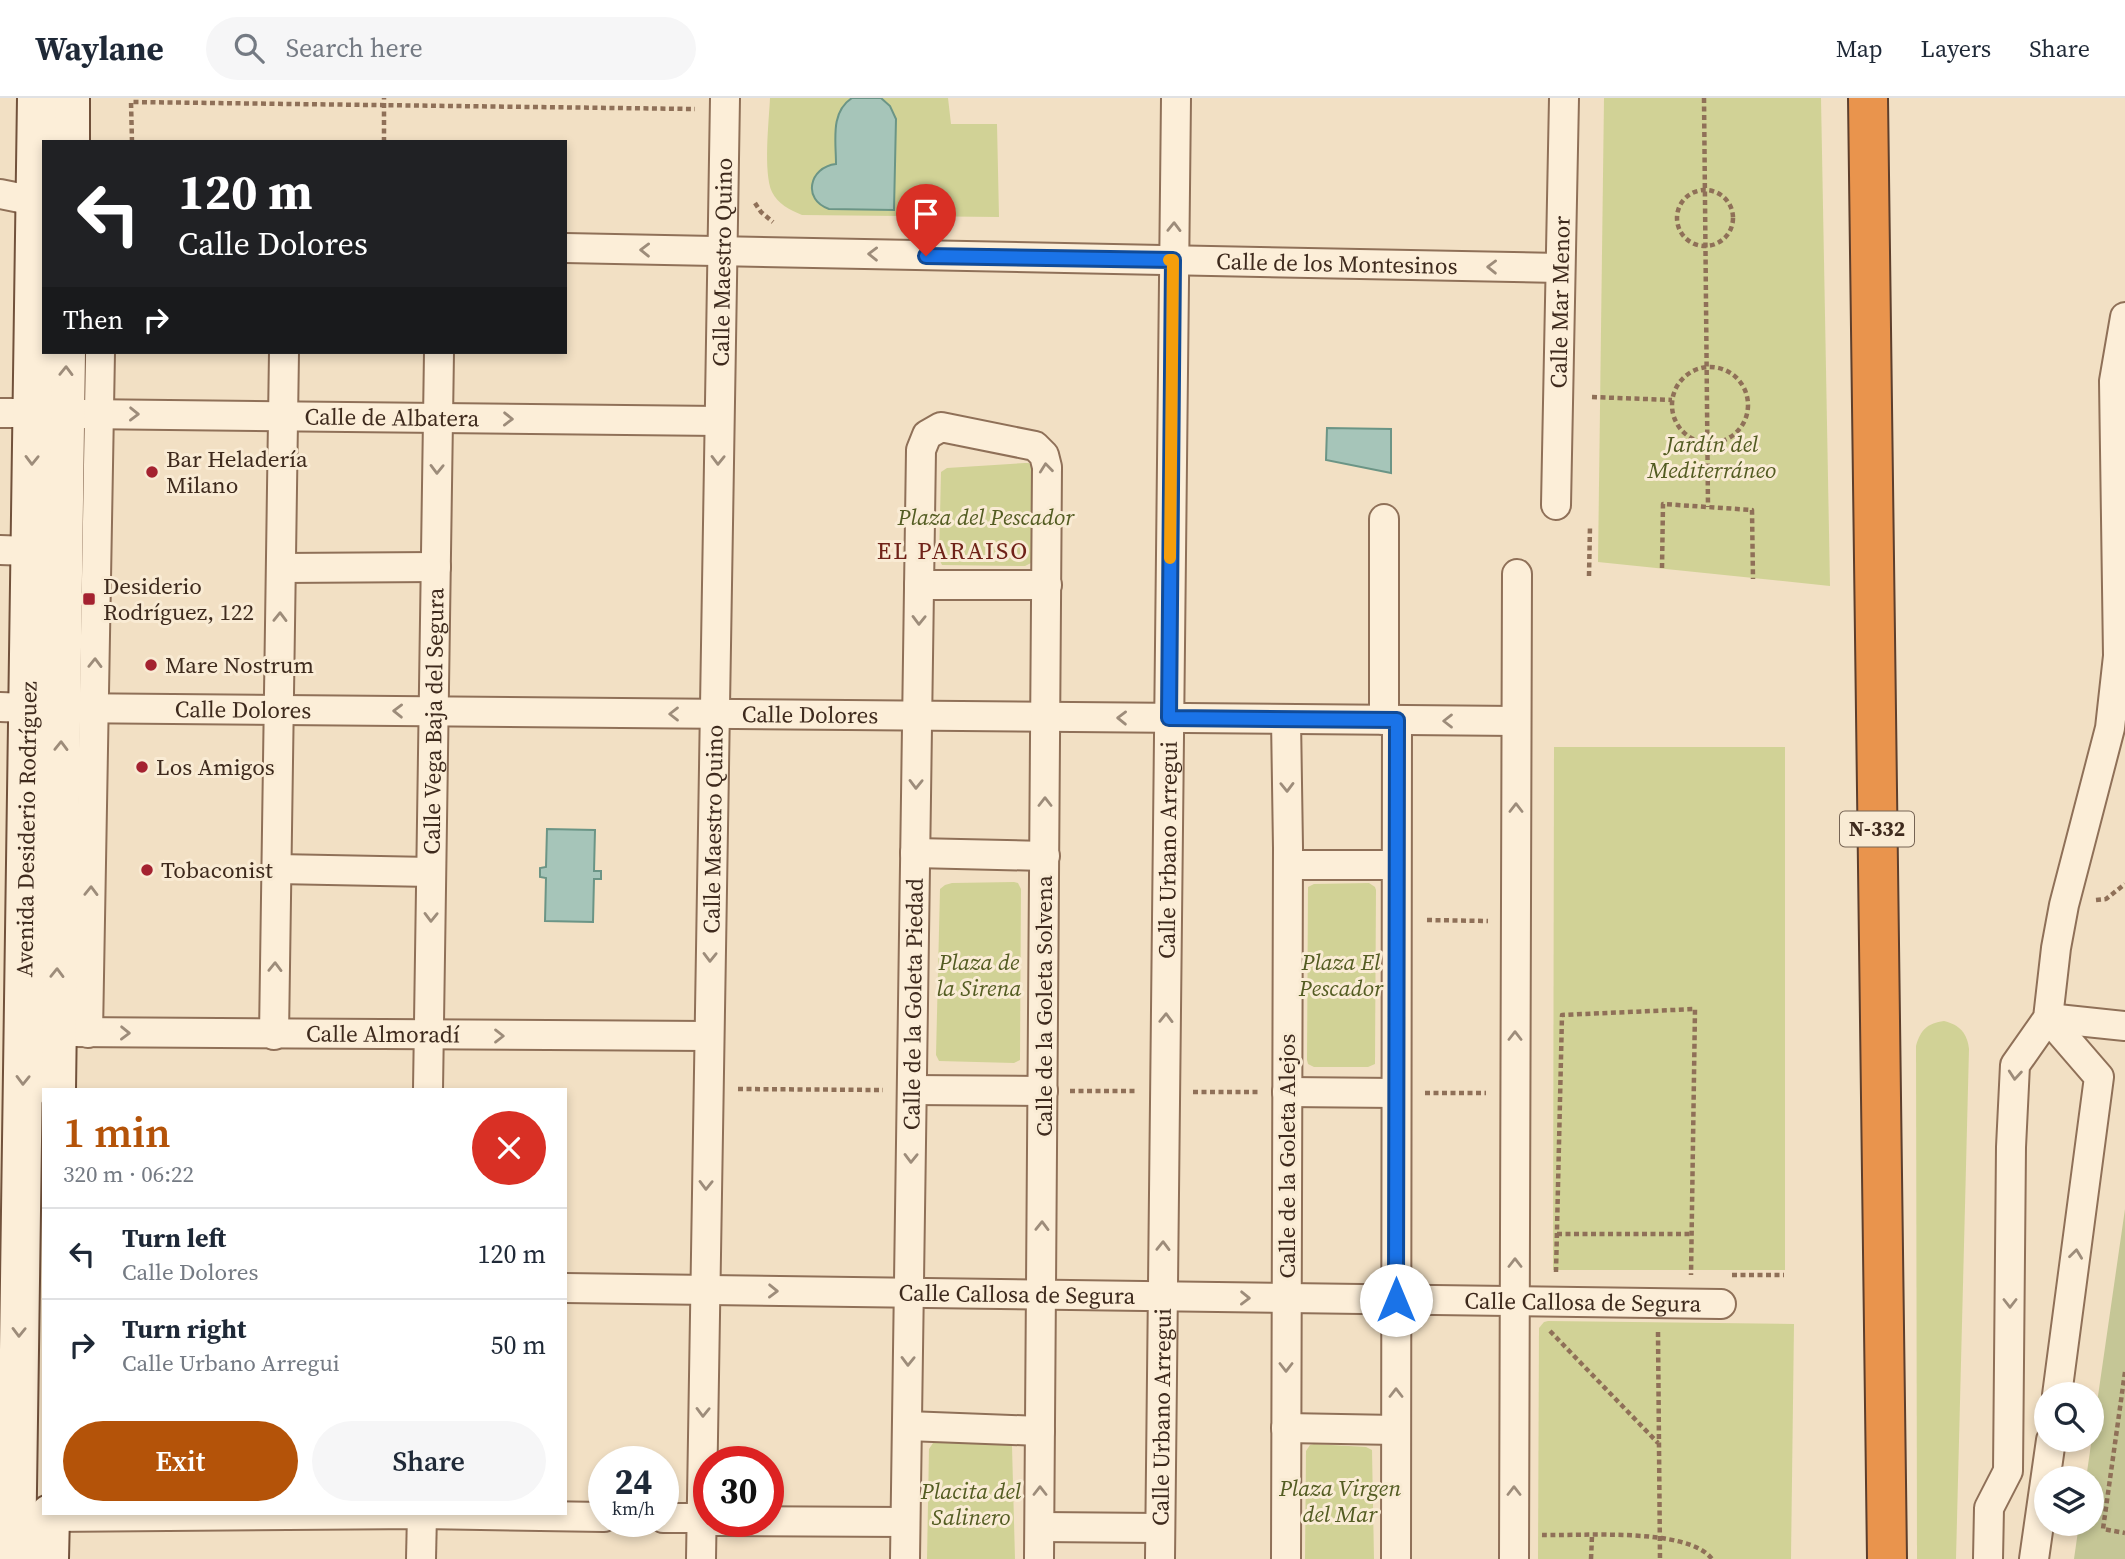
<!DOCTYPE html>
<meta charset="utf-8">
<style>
:root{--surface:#fff;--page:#f6f6f7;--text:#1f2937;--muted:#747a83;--line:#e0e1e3;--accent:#b45309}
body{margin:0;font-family:"Source Serif 4",serif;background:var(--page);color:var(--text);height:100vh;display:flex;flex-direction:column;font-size:26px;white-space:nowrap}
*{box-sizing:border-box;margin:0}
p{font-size:23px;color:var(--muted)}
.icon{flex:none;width:38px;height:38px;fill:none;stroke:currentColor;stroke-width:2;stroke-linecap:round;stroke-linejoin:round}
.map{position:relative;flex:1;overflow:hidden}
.details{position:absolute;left:42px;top:990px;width:525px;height:427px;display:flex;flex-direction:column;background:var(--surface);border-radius:0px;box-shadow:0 4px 10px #0003}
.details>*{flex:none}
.hud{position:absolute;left:42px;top:42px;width:525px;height:214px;border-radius:0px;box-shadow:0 4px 10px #0003;background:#202124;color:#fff;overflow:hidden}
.buttons{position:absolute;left:2034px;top:1284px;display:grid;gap:14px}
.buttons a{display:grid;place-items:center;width:70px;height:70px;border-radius:50%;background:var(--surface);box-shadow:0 4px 10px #0003;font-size:35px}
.speed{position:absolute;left:588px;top:1348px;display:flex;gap:14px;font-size:35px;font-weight:700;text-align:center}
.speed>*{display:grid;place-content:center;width:91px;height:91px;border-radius:50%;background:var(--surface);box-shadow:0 4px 10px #0003;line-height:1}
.speed small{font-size:18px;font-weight:400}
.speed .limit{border:10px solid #d22;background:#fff;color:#111}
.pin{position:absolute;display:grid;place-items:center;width:60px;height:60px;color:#fff;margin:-72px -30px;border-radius:50% 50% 50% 0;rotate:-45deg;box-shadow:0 0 7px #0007}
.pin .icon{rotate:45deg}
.me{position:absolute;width:77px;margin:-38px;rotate:0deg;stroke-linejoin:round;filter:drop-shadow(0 0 5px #0008)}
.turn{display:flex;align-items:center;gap:24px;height:147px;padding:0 21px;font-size:32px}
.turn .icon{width:91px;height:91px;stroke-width:2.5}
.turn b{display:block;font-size:49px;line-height:60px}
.then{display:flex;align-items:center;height:66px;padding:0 21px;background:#0003;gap:14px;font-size:26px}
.round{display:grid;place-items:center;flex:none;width:74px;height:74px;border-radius:37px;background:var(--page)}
.summary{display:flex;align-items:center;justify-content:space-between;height:119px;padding:0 21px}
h1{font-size:42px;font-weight:600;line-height:52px;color:var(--accent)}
.primary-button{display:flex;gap:14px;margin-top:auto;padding:14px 21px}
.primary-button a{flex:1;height:80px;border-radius:42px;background:var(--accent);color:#fff;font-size:28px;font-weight:600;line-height:80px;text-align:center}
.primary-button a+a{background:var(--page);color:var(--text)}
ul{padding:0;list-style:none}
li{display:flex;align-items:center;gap:21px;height:91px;padding:0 21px;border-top:2px solid var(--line)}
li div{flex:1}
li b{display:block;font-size:26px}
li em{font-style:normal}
header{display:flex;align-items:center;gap:42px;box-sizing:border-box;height:98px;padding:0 35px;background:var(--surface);border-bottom:2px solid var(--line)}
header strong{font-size:33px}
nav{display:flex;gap:38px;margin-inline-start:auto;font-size:24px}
.search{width:490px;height:63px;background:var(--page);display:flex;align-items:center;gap:18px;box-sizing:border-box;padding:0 24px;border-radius:38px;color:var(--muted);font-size:26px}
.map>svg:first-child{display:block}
</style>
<header>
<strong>Waylane</strong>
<div class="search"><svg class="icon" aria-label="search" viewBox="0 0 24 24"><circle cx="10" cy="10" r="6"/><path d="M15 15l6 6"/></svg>Search here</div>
<nav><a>Map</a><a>Layers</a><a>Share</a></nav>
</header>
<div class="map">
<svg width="2125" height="1461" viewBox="0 0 2125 1461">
<rect width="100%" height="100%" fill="#f2e0c4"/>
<g fill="#d1d296">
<path d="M 770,0 L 948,0 L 951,26 L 997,26 L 999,119 L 802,117 C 790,112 778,106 772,94 C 763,74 769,23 770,0 Z"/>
<path d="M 1604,0 L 1821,0 L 1830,488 L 1598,464 Z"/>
<path d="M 1025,365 L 1029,365 L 1033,371 L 1031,465 L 1025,468 L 942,467 L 939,461 L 941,374 L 947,370 Z"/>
<path d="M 1554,649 L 1785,649 L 1785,1172 L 1553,1172 Z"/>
<path d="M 1014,784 L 1018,785 L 1021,791 L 1020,962 L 1014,965 L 939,963 L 936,957 L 940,791 L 945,787 L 952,785 Z"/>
<path d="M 1369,785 L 1375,789 L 1376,792 L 1375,966 L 1368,969 L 1314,969 L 1308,966 L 1307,962 L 1308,789 L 1314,786 Z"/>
<path d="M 1944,923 C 1960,927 1967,935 1969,951 L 1956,1461 L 1917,1461 L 1916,948 C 1920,932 1928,925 1944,923 Z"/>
<path d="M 1548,1223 L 1794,1226 L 1791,1461 L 1538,1461 L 1539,1230 L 1544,1224 Z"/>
<path d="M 936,1344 L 1006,1345 L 1012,1348 L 1015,1461 L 927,1461 L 929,1351 L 933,1345 Z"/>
<path d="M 1314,1346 L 1366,1349 L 1372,1352 L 1374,1461 L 1305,1461 L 1306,1353 L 1310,1347 Z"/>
</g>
<path fill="#c5c696" d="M 2125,1111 L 2125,1461 L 2074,1461 L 2079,1426 L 2091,1426 L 2091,1381 L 2086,1381 Z"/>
<g fill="#a6c5b9" stroke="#6b9586" stroke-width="2">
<path d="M 852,0 L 881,0 L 890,8 L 896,21 L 894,112 L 829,111 C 802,102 809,69 836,66 C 836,43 830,14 852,0 Z"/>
<path d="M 1327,330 L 1391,331 L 1391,375 L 1326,362 Z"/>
<path d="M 547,731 L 595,732 L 594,773 L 601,773 L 601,781 L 594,781 L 593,824 L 545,823 L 546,780 L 540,779 L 540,770 L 546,769 Z"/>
</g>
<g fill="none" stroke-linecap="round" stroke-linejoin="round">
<g stroke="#8f7058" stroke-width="32">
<g id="street">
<path d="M 0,96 L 35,103"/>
<path id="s1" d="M 565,150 L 1560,170"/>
<path d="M 0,315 L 32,315"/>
<path id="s2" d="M 82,316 L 719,323"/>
<path id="s3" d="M 1556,407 L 1564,0"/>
<path d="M 0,452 L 30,453"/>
<path d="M 281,470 L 436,469"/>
<path d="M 919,487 L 1047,487"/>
<path d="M 0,609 L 28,610"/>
<path id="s4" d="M 61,610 L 1516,623"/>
<path d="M 1286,621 L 1288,750 L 1286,1461"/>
<path d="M 1384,622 L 1384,421"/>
<path d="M 915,755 L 1045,758"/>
<path d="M 1288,767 L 1396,767"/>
<path d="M 277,771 L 431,774"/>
<path d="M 2048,920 L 2099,979 L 2057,1297"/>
<path d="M 2048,920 L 2125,928"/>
<path id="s5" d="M 70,934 L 708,938"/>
<path d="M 88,935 L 100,254"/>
<path d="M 274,937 L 284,254"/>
<path id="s6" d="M 428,992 L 439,254"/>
<path d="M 912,992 L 1043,993"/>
<path d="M 1287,994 L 1396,995"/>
<path id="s7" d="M 565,1190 L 1721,1206"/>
<path d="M 907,1328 L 1040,1333"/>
<path d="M 1286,1330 L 1396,1332"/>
<path d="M 50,1419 L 422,1416 L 604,1419"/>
<path d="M 663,1420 L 701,1420"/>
<path d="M 716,1423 L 905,1424"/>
<path d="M 1040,1429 L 1160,1430"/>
<path d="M 421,1461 L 422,1416"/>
<path id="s8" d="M 701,1461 L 725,0"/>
<path id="s9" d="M 905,1461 L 921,352 L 927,337 L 941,329 L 1035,348 L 1044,357 L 1047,369 L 1039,1461"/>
<path id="s10" d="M 1160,1461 L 1176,0"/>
<path d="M 1396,1461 L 1397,622"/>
<path d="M 1514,1461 L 1517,476"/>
<path d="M 1988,1461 L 1989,1410 L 2008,1373 L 2011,1049 L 2015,967 L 2048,920 L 2056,850 L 2064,807 L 2110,630 L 2118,558 L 2114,283 L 2125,219"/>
<path d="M 2034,1461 L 2051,1342"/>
</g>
</g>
<g stroke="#71513b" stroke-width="42">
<g id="secondary">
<path d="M 70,44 L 70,0"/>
<path d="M 56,992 L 66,254"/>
<path id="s11" d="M 16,1461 L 37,0"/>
<path d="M 49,1461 L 50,1416"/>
</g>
</g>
<g stroke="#5d3e2c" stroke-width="42">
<path id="highway" d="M 1868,0 L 1887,1461"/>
</g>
<g stroke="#8f7058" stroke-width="4.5" stroke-dasharray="5 3.5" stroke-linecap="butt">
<path d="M 1704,0 L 1708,409"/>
<path d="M 132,44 L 131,4 L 695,11"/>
<path d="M 384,44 L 384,0"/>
<circle cx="1705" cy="120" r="28"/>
<path d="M 755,105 L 761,114 L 773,124"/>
<circle cx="1710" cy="307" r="38"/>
<path d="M 1592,299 L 1672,302"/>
<path d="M 1662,470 L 1663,406 L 1752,412 L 1753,481"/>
<path d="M 1589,478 L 1590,428"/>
<path d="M 2096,802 L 2106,801 L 2125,786"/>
<path d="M 1427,822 L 1488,823"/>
<path d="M 738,991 L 883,992"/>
<path d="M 1070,993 L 1135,993"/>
<path d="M 1193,994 L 1258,994"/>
<path d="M 1425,995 L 1486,995"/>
<path d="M 1557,1136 L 1691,1136"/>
<path d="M 1556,1174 L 1562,917 L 1695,911 L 1691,1177"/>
<path d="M 1732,1177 L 1784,1177"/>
<path d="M 1550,1233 L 1658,1345"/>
<path d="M 1658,1234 L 1660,1461"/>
<path d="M 2125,1274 L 2103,1431 L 2125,1435"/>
<path d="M 1542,1437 C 1581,1438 1688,1429 1712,1461"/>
<path d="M 1591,1461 L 1592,1438"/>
</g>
<use href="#street" stroke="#fceed8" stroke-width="28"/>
<use href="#secondary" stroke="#fceed8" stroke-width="38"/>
<use href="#highway" stroke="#e9944d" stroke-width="38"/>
</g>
<defs><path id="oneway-chevron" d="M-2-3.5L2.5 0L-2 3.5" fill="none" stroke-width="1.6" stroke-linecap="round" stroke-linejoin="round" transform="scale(1.75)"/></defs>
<g stroke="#9d8c7a">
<use href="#oneway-chevron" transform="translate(1174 129) rotate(-89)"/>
<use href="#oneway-chevron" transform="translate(645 152) rotate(-179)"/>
<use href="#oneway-chevron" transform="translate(873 156) rotate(-179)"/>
<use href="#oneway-chevron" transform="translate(1492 169) rotate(-179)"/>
<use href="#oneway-chevron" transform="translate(66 273) rotate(-89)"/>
<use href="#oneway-chevron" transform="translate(134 316) rotate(1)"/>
<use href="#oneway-chevron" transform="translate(508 321) rotate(1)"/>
<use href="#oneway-chevron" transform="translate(32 362) rotate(91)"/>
<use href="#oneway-chevron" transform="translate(718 362) rotate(91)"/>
<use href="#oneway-chevron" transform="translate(1046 370) rotate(-96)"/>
<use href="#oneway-chevron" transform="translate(437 371) rotate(91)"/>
<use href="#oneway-chevron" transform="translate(280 519) rotate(-89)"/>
<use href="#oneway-chevron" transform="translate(919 522) rotate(91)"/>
<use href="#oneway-chevron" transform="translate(95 565) rotate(-89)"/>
<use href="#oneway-chevron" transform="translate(398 613) rotate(-179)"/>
<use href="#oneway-chevron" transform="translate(674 616) rotate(-180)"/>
<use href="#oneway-chevron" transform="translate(1122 620) rotate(-179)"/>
<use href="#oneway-chevron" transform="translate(1448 623) rotate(-180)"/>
<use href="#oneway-chevron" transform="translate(61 648) rotate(-89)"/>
<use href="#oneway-chevron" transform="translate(916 686) rotate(91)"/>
<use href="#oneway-chevron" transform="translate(1287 689) rotate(89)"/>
<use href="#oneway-chevron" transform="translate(1045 704) rotate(-90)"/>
<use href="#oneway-chevron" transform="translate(1516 710) rotate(-90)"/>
<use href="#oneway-chevron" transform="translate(91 793) rotate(-89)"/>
<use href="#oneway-chevron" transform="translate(431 819) rotate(91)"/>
<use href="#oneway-chevron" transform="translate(710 859) rotate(91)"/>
<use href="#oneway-chevron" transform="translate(275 869) rotate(-89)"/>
<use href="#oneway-chevron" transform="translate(57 875) rotate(-89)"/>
<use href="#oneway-chevron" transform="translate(1166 920) rotate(-89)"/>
<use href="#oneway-chevron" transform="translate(125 935) rotate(1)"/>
<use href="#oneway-chevron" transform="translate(499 938)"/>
<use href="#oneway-chevron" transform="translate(1515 938) rotate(-90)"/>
<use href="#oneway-chevron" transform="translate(2015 977) rotate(95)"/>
<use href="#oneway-chevron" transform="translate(23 982) rotate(91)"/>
<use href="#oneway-chevron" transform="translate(911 1060) rotate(91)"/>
<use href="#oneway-chevron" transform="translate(706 1087) rotate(91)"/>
<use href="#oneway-chevron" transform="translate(1042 1128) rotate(-89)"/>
<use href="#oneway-chevron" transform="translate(1163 1148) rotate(-89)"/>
<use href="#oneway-chevron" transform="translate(2076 1156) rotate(-83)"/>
<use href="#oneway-chevron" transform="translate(1515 1165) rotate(-90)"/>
<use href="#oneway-chevron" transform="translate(773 1193) rotate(1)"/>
<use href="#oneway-chevron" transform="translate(1245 1200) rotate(1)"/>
<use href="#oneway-chevron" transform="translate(2010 1205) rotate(90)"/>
<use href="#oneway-chevron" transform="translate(19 1234) rotate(91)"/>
<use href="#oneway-chevron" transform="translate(908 1263) rotate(91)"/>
<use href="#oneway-chevron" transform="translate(1286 1269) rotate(90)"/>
<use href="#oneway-chevron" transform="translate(1396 1295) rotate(-90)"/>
<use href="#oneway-chevron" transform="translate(703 1314) rotate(91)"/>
<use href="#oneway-chevron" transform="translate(1040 1393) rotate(-90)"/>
<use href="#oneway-chevron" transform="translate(1514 1393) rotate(-90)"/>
</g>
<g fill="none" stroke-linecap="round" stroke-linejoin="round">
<g stroke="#114b97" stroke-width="18">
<path id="route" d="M 926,158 L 1173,162 L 1169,620 L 1397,622 L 1396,1202"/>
</g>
<use href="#route" stroke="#1a73e8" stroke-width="12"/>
<path stroke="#f59e0b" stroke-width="12" d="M 1169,162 L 1173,162 L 1170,460"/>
</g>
<g fill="#a42230" stroke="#f9ebd4" stroke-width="2.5">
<circle cx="152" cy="374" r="7"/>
<rect x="82" y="494" width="14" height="14" rx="3.5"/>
<circle cx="151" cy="567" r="7"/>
<circle cx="142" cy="669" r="7"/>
<circle cx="147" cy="772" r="7"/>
</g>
<g text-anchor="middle" stroke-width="6" stroke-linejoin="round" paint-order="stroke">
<rect fill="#f9ebd4" stroke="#766454" stroke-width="2" x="1840" y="713.5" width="74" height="35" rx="5"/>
<g font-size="21" font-weight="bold" fill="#3e2a1d">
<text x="1877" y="738">N-332</text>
</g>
<g font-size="23" fill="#3e2a1d" stroke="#f9ebd4">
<text dy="8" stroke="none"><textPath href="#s8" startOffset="1297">Calle Maestro Quino</textPath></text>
<text dy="8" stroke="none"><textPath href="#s1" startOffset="772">Calle de los Montesinos</textPath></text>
<text dy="8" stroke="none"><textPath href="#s3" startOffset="203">Calle Mar Menor</textPath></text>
<text dy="8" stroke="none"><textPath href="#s2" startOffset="310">Calle de Albatera</textPath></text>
<text dy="8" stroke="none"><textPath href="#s4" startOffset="182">Calle Dolores</textPath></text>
<text dy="8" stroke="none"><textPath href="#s4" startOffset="749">Calle Dolores</textPath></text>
<text dy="8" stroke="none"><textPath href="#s6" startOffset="369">Calle Vega Baja del Segura</textPath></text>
<text dy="8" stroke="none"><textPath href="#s8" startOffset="730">Calle Maestro Quino</textPath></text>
<text dy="8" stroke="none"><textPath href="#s11" startOffset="730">Avenida Desiderio Rodríguez</textPath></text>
<text dy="8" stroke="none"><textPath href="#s10" startOffset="709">Calle Urbano Arregui</textPath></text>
<text dy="8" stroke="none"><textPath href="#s9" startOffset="555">Calle de la Goleta Piedad</textPath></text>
<text transform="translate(1044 908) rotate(-90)" y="8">Calle de la Goleta Solvena</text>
<text dy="8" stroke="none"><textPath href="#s5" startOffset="313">Calle Almoradí</textPath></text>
<text transform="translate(1287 1058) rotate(-90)" y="8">Calle de la Goleta Alejos</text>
<text dy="8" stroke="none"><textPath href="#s7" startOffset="452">Calle Callosa de Segura</textPath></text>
<text dy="8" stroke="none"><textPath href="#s7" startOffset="1018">Calle Callosa de Segura</textPath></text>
<text dy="8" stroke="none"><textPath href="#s10" startOffset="142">Calle Urbano Arregui</textPath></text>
</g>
<g font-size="23" font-style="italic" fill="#535c22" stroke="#f9ebd4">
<text x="1712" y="354">Jardín del<tspan x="1712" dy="26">Mediterráneo</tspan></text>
<text x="986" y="427">Plaza del Pescador</text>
<text x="979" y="872">Plaza de<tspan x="979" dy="26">la Sirena</tspan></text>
<text x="1341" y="872">Plaza El<tspan x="1341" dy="26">Pescador</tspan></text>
<text x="1340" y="1398">Plaza Virgen<tspan x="1340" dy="26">del Mar</tspan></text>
<text x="971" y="1401">Placita del<tspan x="971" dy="26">Salinero</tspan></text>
</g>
<g font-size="23" fill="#3e2a1d" stroke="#f9ebd4" text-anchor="start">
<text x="166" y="369">Bar Heladería<tspan x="166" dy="26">Milano</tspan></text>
<text x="103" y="496">Desiderio<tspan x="103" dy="26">Rodríguez, 122</tspan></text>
<text x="165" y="575">Mare Nostrum</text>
<text x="156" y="677">Los Amigos</text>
<text x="161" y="780">Tobaconist</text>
</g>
<g font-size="24" letter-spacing="2" fill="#6f2218" stroke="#f9ebd4">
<text x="953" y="461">EL PARAISO</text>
</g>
</g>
</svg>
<div class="buttons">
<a><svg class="icon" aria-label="search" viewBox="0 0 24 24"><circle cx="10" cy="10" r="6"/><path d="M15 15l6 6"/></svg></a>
<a><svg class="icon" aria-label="layers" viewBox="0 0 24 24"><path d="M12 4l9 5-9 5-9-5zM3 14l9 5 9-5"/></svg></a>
</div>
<div class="speed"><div>24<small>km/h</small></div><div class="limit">30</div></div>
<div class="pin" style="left:926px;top:158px;background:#d93025"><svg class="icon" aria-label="arrive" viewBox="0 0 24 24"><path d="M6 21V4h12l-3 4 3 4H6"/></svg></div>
<svg class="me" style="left:1396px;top:1202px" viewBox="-20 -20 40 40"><circle r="19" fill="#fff"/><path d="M0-13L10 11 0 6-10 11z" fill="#1a73e8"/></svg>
<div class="hud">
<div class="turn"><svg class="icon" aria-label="left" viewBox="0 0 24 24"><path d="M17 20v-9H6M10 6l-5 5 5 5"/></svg><div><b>120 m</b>Calle Dolores</div></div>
<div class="then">Then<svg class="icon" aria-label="right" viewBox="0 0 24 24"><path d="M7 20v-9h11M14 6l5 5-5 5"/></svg></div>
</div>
<section class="details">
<div class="summary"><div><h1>1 min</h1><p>320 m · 06:22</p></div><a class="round" style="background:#d93025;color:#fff"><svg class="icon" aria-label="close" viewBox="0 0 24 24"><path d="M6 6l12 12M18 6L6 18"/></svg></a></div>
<ul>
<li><svg class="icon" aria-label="left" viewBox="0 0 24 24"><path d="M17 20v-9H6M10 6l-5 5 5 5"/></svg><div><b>Turn left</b><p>Calle Dolores</p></div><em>120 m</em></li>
<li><svg class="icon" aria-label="right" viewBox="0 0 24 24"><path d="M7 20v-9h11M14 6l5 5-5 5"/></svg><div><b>Turn right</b><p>Calle Urbano Arregui</p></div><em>50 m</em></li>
</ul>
<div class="primary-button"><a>Exit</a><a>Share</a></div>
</section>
</div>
